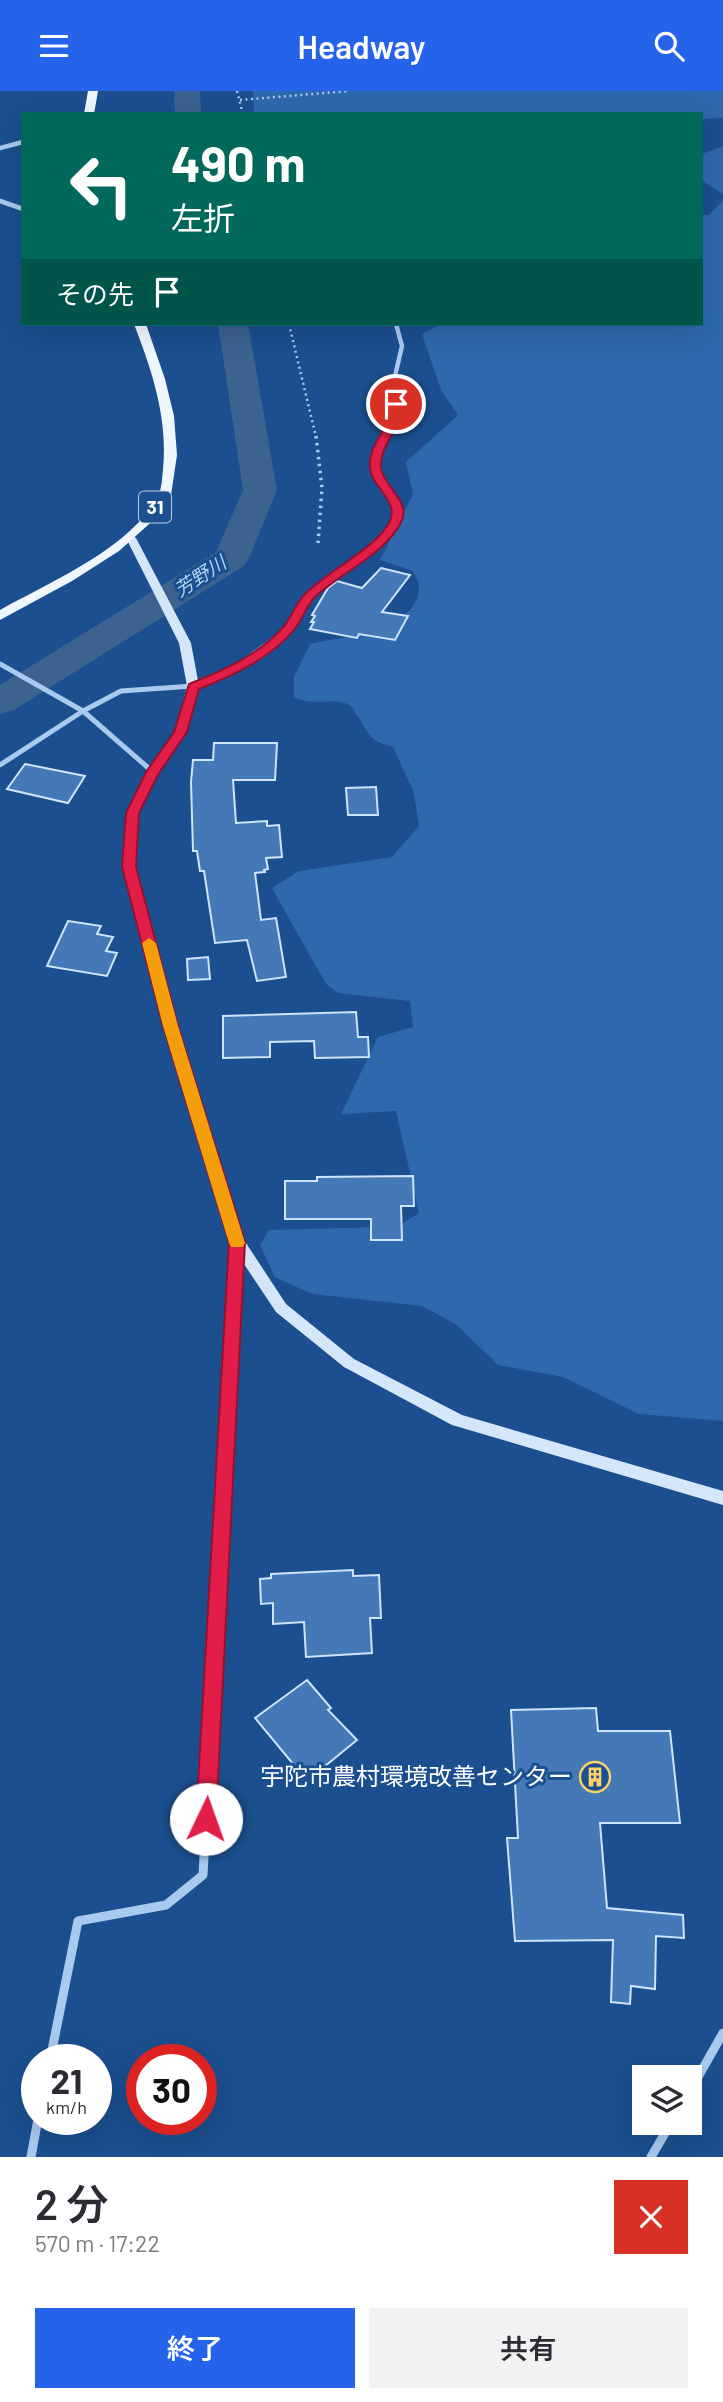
<!DOCTYPE html>
<html lang="ja">
<meta charset="utf-8">
<style>
:root{--surface:#fff;--page:#f2f2f3;--text:#2b2b33;--muted:#7c7c81;--accent:#2563eb}
body{margin:0;font-family:Barlow,"Noto Sans JP",sans-serif;background:var(--page);color:var(--text);height:100vh;display:flex;flex-direction:column;font-size:26px;white-space:nowrap}
*{box-sizing:border-box;margin:0}
p{font-size:23px;color:var(--muted)}
.icon{flex:none;width:38px;height:38px;fill:none;stroke:currentColor;stroke-width:2;stroke-linecap:round;stroke-linejoin:round}
.map{position:relative;height:2066px;overflow:hidden}
.sheet{display:flex;flex-direction:column;background:var(--surface);flex:1}
.sheet>*{flex:none}
.banner{position:absolute;left:21px;top:21px;width:682px;height:214px;border-radius:0px;box-shadow:0 7px 28px #0002;background:#00695c;color:#fff;overflow:hidden}
.controls{position:absolute;left:632px;top:1974px;display:grid;gap:14px}
.controls a{display:grid;place-items:center;width:70px;height:70px;border-radius:0px;background:var(--surface);box-shadow:0 7px 28px #0002;font-size:35px}
.speed{position:absolute;left:21px;top:1953px;display:flex;gap:14px;font-size:35px;font-weight:700;text-align:center}
.speed>*{display:grid;place-content:center;width:91px;height:91px;border-radius:50%;background:var(--surface);box-shadow:0 7px 28px #0002;line-height:1}
.speed small{font-size:18px;font-weight:400}
.speed .limit{border:10px solid #d22;background:#fff;color:#111}
.pin{position:absolute;display:grid;place-items:center;width:60px;height:60px;color:#fff;margin:-30px;border:4px solid #fff;border-radius:50%;box-shadow:0 2px 7px #0007}
.me{position:absolute;width:77px;margin:-38px;rotate:3deg;stroke-linejoin:round;filter:drop-shadow(0 0 5px #0008)}
.turn{display:flex;align-items:center;gap:24px;height:147px;padding:0 35px;font-size:32px}
.turn .icon{width:91px;height:91px;stroke-width:2.5}
.turn b{display:block;font-size:49px;line-height:60px}
.then{display:flex;align-items:center;height:66px;padding:0 35px;background:#0003;gap:14px;font-size:26px}
.round{display:grid;place-items:center;flex:none;width:74px;height:74px;border-radius:0px;background:var(--page)}
.head{display:flex;align-items:center;justify-content:space-between;height:119px;padding:0 35px}
h1{font-size:42px;font-weight:600;line-height:52px}
.primary-button{display:flex;gap:14px;margin-top:auto;padding:14px 35px}
.primary-button a{flex:1;height:80px;border-radius:0px;background:var(--accent);color:#fff;font-size:28px;font-weight:600;line-height:80px;text-align:center}
.primary-button a+a{background:var(--page);color:var(--text)}
header{display:flex;justify-content:space-between;align-items:center;height:91px;padding:0 35px;background:var(--accent);color:#fff;font-size:32px;font-weight:600}
.map>svg:first-child{display:block}
</style>
<header><svg class="icon" aria-label="menu" viewBox="0 0 24 24"><path d="M4 6h16M4 12h16M4 18h16"/></svg>Headway<svg class="icon" aria-label="search" viewBox="0 0 24 24"><circle cx="10" cy="10" r="6"/><path d="M15 15l6 6"/></svg></header>
<div class="map">
<svg width="723" height="2066" viewBox="0 0 723 2066">
<rect width="100%" height="100%" fill="#1b4f8f"/>
<g fill="#2e69ad">
<path d="M 253,0 L 723,0 L 723,27 L 702,28 L 702,23 L 254,23 Z"/>
<path d="M 723,55 L 723,103 L 702,90 L 702,63 Z"/>
<path d="M 723,109 L 723,1330 L 639,1323 L 563,1286 L 498,1274 L 457,1234 L 422,1215 L 312,1203 L 275,1186 L 260,1154 L 269,1139 L 383,1136 L 403,1132 L 419,1122 L 396,1020 L 341,1023 L 378,946 L 413,936 L 410,910 L 338,902 L 326,893 L 272,797 L 299,780 L 392,766 L 419,735 L 414,702 L 393,656 C 371,650 369,645 358,625 C 357,625 353,617 352,616 C 338,604 314,617 294,606 L 294,586 L 310,553 C 342,546 420,540 419,495 C 419,491 415,484 413,480 L 380,469 L 413,403 L 406,371 L 458,324 L 441,299 L 422,243 L 442,233 L 702,233 L 702,124 L 709,124 Z"/>
</g>
<g fill="none" stroke-linecap="round" stroke-linejoin="round">
<g fill="#3c6290" fill-rule="evenodd">
<path d="M 174,0 L 200,0 L 201,23 L 175,23 Z"/>
<path d="M 218,233 L 248,233 L 277,399 L 249,467 L 244,475 L 14,619 L 0,623 L 0,594 L 216,461 L 243,399 Z"/>
</g>
</g>
<g fill="#4478b7" stroke="#cfe3fa" stroke-width="2">
<path d="M 381,477 L 410,484 L 382,521 L 408,525 L 395,549 L 359,543 L 357,547 L 310,538 L 314,531 L 311,531 L 315,525 L 312,524 L 328,497 L 337,490 L 362,497 Z"/>
<path d="M 214,652 L 277,652 L 275,689 L 233,689 L 236,732 L 267,730 L 267,735 L 279,734 L 282,766 L 266,767 L 268,778 L 264,779 L 265,781 L 255,782 L 261,829 L 276,827 L 286,886 L 257,890 L 247,849 L 215,852 L 204,780 L 200,780 L 197,760 L 193,760 L 191,691 L 193,669 L 213,669 Z"/>
<path d="M 25,673 L 85,685 L 68,712 L 7,698 Z"/>
<path d="M 376,696 L 378,724 L 348,724 L 346,697 Z"/>
<path d="M 68,830 L 101,835 L 97,843 L 113,846 L 106,860 L 117,862 L 107,885 L 47,875 Z"/>
<path d="M 208,866 L 210,888 L 188,889 L 187,868 Z"/>
<path d="M 356,921 L 358,946 L 368,946 L 369,966 L 315,967 L 314,950 L 270,951 L 270,966 L 223,967 L 223,925 Z"/>
<path d="M 413,1085 L 414,1115 L 401,1115 L 402,1149 L 371,1149 L 371,1128 L 285,1128 L 285,1090 L 317,1090 L 317,1086 Z"/>
<path d="M 353,1479 L 353,1485 L 379,1484 L 381,1527 L 370,1527 L 372,1562 L 306,1566 L 304,1531 L 273,1533 L 273,1512 L 261,1513 L 260,1488 L 271,1487 L 271,1483 Z"/>
<path d="M 307,1589 L 331,1617 L 328,1619 L 357,1649 L 319,1680 L 315,1675 L 303,1685 L 255,1627 Z"/>
<path d="M 596,1617 L 598,1640 L 670,1640 L 680,1732 L 600,1732 L 607,1817 L 683,1824 L 684,1847 L 656,1845 L 655,1898 L 631,1895 L 630,1913 L 611,1911 L 613,1849 L 515,1850 L 507,1747 L 518,1747 L 511,1619 Z"/>
</g>
<g fill="none" stroke-linecap="round" stroke-linejoin="round">
<g stroke="#a9c9ee" stroke-width="2.5" stroke-dasharray="2 3.5" stroke-linecap="butt">
<path d="M 237,0 L 243,23"/>
<path d="M 240,9 L 348,0"/>
<path d="M 289,233 L 316,346"/>
</g>
<path stroke="#a9c9ee" stroke-width="3.5" stroke-dasharray="2.5 4.5" stroke-linecap="butt" d="M 316,345 L 322,397 L 318,452"/>
<g stroke="#a9c9ee" stroke-width="4.5">
<path d="M 0,57 L 23,51"/>
<path d="M 0,110 L 23,118"/>
<path d="M 386,346 L 396,327 L 395,285 L 402,255 L 396,233"/>
</g>
<g stroke="#a9c9ee" stroke-width="5">
<path d="M 0,573 L 83,620 L 153,681"/>
<path d="M 0,674 L 83,620 L 121,600 L 193,595 L 227,583 L 289,537 L 308,506 L 384,447 L 396,429 L 398,419 L 385,394 L 376,384 L 374,368 L 387,345"/>
</g>
<path stroke="#a9c9ee" stroke-width="7" d="M 226,1349 L 237,1154"/>
<g stroke="#a9c9ee" stroke-width="9">
<path d="M 50,1969 L 78,1830 L 166,1814 L 203,1784 L 227,1348"/>
<path d="M 690,2000 L 723,1942"/>
<path d="M 31,2066 L 38,2028"/>
<path d="M 651,2066 L 671,2032"/>
</g>
<path fill="#d6e6fa" fill-rule="evenodd" d="M 131,444 L 136,447 L 191,552 L 199,595 L 187,641 L 159,681 L 139,722 L 135,776 L 178,935 L 244,1149 L 286,1213 L 354,1268 L 462,1324 L 723,1400 L 723,1414 L 452,1334 L 344,1276 L 276,1221 L 232,1155 L 164,935 L 123,776 L 127,722 L 147,681 L 175,641 L 187,595 L 179,552 L 126,447 Z"/>
<g fill="#f0f6ff" fill-rule="evenodd">
<path d="M 88,0 L 98,0 L 94,23 L 84,23 Z"/>
<path d="M 134,233 L 146,233 L 165,288 L 174,325 L 177,364 L 171,404 L 157,426 L 119,460 L 72,490 L 0,529 L 0,519 C 50,491 131,457 158,405 C 162,397 162,387 163,378 C 168,327 152,280 134,233 Z"/>
</g>
</g>
<path fill="#e11d48" stroke="#92132f" stroke-width="2" d="M 396,310 L 401,313 C 402,338 379,354 381,377 C 383,394 410,410 402,429 C 388,462 338,483 314,507 C 306,516 302,529 294,539 C 271,567 232,585 199,598 L 187,641 L 159,682 L 139,722 L 136,776 L 178,935 L 245,1151 L 216,1728 L 213,1736 L 206,1739 L 199,1736 L 196,1728 L 229,1151 L 163,935 L 122,776 L 126,722 L 146,681 L 174,641 L 189,593 C 222,580 261,563 284,535 C 292,525 296,512 305,503 C 326,481 378,456 390,430 C 399,410 371,395 370,377 C 367,354 391,338 390,313 Z"/>
<path fill="#f59e0b" d="M 149,847 L 156,852 L 178,935 L 245,1152 L 243,1156 L 231,1156 L 229,1152 L 163,935 L 142,852 Z"/>
<defs>
<g id="building-ring" transform="scale(1.575)"><circle r="9.5" fill="#1b4f8f" stroke="#ffd166" stroke-width="1.5"/><path d="M-4-6H4V6H1V3H-1V6H-4ZM-2.5-4.3h1.7v1.8h-1.7ZM.8-4.3h1.7v1.8H.8ZM-2.5-1h1.7V.8h-1.7ZM.8-1h1.7V.8H.8Z" fill="#ffd166"/></g>
</defs>
<g fill-rule="evenodd">
<use href="#building-ring" x="595" y="1686"/>
</g>
<g text-anchor="middle" stroke-width="6" stroke-linejoin="round" paint-order="stroke">
<rect fill="#1b4f8f" stroke="#bbcadd" stroke-width="2" x="139" y="400.5" width="32" height="31" rx="5"/>
<g font-size="19" font-weight="bold" fill="#fff">
<text x="155" y="423">31</text>
</g>
<g font-size="19" font-style="italic" fill="#b5d3f5" stroke="#1b4f8f">
<text transform="translate(200 485) rotate(-33)" y="7">芳野川</text>
</g>
<g font-size="24" fill="#fff" stroke="#1b4f8f" text-anchor="end">
<text x="572" y="1694">宇陀市農村環境改善センター</text>
</g>
</g>
</svg>
<div class="controls">
<a><svg class="icon" aria-label="layers" viewBox="0 0 24 24"><path d="M12 4l9 5-9 5-9-5zM3 14l9 5 9-5"/></svg></a>
</div>
<div class="speed"><div>21<small>km/h</small></div><div class="limit">30</div></div>
<div class="pin" style="left:396px;top:313px;background:#d93025"><svg class="icon" aria-label="arrive" viewBox="0 0 24 24"><path d="M6 21V4h12l-3 4 3 4H6"/></svg></div>
<svg class="me" style="left:206px;top:1728px" viewBox="-20 -20 40 40"><circle r="19" fill="#fff"/><path d="M0-13L10 11 0 6-10 11z" fill="#e11d48"/></svg>
<div class="banner">
<div class="turn"><svg class="icon" aria-label="left" viewBox="0 0 24 24"><path d="M17 20v-9H6M10 6l-5 5 5 5"/></svg><div><b>490 m</b>左折</div></div>
<div class="then">その先<svg class="icon" aria-label="arrive" viewBox="0 0 24 24"><path d="M6 21V4h12l-3 4 3 4H6"/></svg></div>
</div>
</div>
<section class="sheet">
<div class="head"><div><h1>2 分</h1><p>570 m · 17:22</p></div><a class="round" style="background:#d93025;color:#fff"><svg class="icon" aria-label="close" viewBox="0 0 24 24"><path d="M6 6l12 12M18 6L6 18"/></svg></a></div>
<div class="primary-button"><a>終了</a><a>共有</a></div>
</section>
